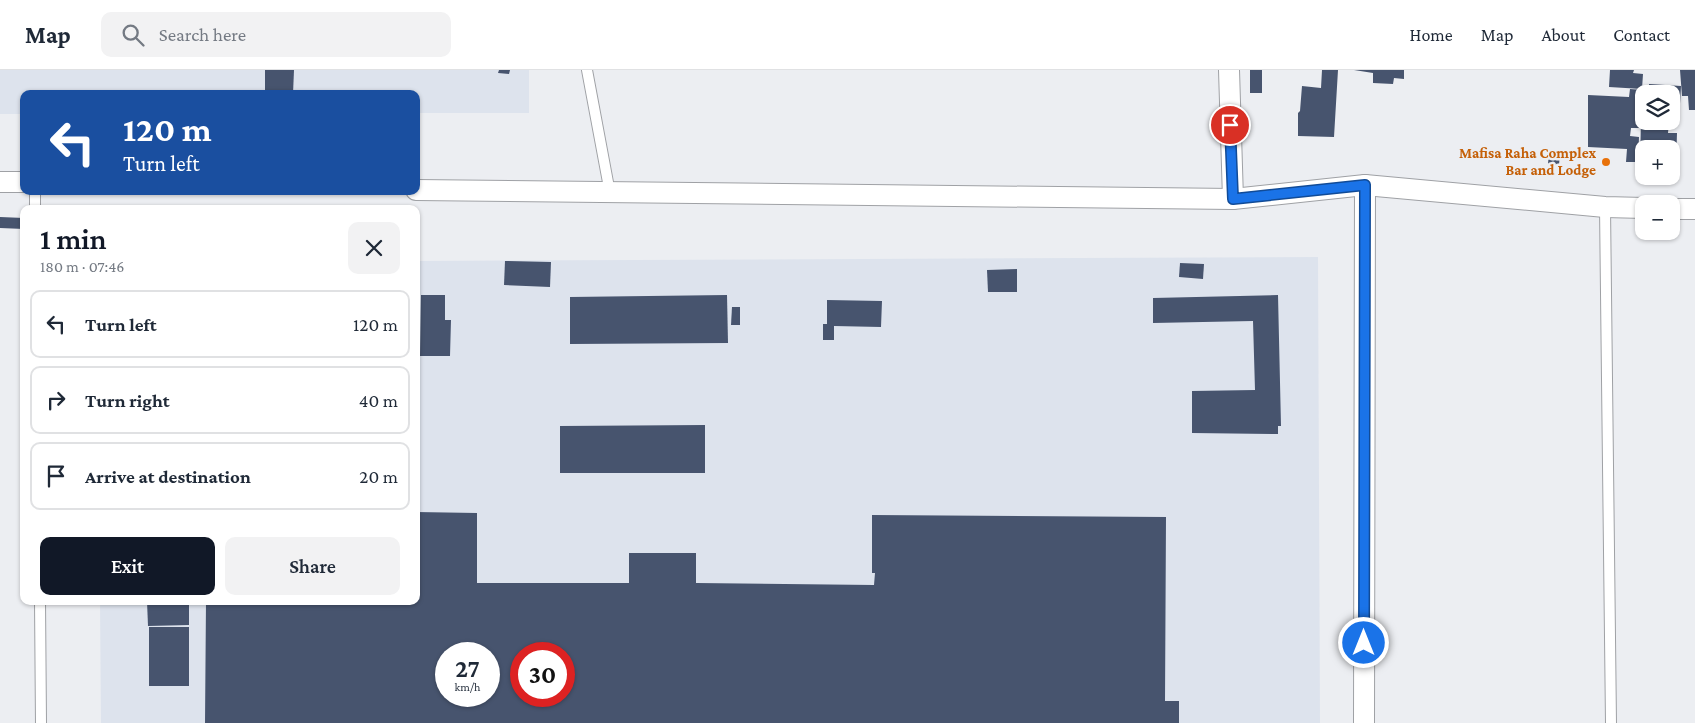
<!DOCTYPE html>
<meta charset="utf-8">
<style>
:root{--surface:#fff;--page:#f2f2f3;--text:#1f2937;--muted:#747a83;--line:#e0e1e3;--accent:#111827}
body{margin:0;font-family:"Crimson Pro",serif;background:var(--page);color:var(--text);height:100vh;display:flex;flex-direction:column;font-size:19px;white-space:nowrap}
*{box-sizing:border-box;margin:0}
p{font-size:16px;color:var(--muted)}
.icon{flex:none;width:28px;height:28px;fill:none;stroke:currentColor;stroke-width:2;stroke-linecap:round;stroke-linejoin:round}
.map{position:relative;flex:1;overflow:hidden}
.panel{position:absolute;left:20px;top:135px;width:400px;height:400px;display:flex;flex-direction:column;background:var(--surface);border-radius:10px;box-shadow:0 1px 4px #0004}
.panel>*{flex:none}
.guide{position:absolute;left:20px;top:20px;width:400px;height:105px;border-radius:10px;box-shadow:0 1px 4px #0004;background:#1a4fa0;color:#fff;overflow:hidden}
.fabs{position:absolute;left:1635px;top:15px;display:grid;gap:10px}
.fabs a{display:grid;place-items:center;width:45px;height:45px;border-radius:10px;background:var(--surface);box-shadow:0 1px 4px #0004;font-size:25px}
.speed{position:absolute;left:435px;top:572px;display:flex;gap:10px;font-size:25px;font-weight:700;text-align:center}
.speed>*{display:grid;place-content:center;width:65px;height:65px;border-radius:50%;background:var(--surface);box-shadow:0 1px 4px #0004;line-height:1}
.speed small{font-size:12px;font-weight:400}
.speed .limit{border:8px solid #d22;background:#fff;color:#111}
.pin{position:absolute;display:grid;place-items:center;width:42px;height:42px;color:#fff;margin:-21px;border:2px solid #fff;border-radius:50%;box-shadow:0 1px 5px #0007}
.me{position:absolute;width:55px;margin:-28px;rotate:0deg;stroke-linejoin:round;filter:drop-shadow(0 0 4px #0008)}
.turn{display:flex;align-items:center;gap:18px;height:105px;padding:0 20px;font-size:22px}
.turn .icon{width:65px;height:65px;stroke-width:2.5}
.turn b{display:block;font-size:35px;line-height:42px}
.round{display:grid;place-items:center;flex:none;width:52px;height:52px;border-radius:10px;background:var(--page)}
.head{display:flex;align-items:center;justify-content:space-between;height:85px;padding:0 20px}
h1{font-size:30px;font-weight:600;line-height:38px;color:var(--accent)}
.primary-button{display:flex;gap:10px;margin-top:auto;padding:10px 20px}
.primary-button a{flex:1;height:58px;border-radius:10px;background:var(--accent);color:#fff;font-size:20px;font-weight:600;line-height:58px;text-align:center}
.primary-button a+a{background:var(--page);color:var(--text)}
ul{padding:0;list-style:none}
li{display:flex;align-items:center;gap:15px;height:68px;margin:0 10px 8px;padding:0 10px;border:2px solid var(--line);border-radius:10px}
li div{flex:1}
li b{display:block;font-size:19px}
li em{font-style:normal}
header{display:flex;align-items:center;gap:30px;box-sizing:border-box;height:70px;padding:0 25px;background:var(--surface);border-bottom:1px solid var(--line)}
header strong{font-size:24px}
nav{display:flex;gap:28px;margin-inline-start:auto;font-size:18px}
.search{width:350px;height:45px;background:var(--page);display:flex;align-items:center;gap:12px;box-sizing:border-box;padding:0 18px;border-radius:10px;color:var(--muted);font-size:19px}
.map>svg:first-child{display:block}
</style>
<header>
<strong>Map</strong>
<div class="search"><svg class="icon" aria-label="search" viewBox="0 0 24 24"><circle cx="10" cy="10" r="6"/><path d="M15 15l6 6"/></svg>Search here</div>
<nav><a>Home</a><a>Map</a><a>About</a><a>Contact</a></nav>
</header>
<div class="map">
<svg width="1695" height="653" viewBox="0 0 1695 653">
<rect width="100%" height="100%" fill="#eceef2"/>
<g fill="#dde3ed" fill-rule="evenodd">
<path d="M 0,0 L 529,0 L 529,43 L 416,43 L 416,24 L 24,24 L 24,44 L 0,44 Z"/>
<path d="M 1318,187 L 1320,653 L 101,653 L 100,531 L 416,531 L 416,191 ZM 446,584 L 489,584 L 489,626 L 446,626 ZM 521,584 L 564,584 L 564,626 L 521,626 Z"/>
</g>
<g fill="#47546e" fill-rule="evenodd">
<path d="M 265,0 L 294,0 L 293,24 L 265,24 Z"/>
<path d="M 499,0 L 510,0 L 509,4 L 498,3 Z"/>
<rect x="1250" y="0" width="12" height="23"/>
<path d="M 1322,0 L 1338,0 L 1334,67 L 1298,66 L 1298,43 L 1300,41 L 1302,16 L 1321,18 Z"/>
<path d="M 1354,0 L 1404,0 L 1404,9 L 1394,8 L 1393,14 L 1373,13 L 1373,3 Z"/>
<path d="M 1610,0 L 1634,0 L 1633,3 L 1643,4 L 1642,19 L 1609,17 Z"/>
<path d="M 1680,0 L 1695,0 L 1695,40 L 1689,40 L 1688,26 L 1682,26 Z"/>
<path d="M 1649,14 L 1681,16 L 1679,51 L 1671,51 L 1671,24 L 1649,24 Z"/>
<path d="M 1630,19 L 1643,20 L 1639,58 L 1631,58 L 1630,66 L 1639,67 L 1638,92 L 1626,92 L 1627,79 L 1588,77 L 1588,25 L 1629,27 Z"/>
<path d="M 203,21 L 219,21 L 219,24 L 202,24 Z"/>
<path d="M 1641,49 L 1669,51 L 1668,63 L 1677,63 L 1676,95 L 1671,95 L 1671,79 L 1644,79 L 1644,94 L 1640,94 Z"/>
<path d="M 1549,83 L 1560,84 L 1559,95 L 1548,94 Z"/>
<path d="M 0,147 L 24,148 L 24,159 L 0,158 Z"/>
<path d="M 505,191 L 551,192 L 550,217 L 504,215 Z"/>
<path d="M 1180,193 L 1204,194 L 1203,209 L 1179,207 Z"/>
<path d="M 1017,199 L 1017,222 L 988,222 L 987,200 Z"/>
<path d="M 421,225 L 445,225 L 445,250 L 451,250 L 450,286 L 420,286 Z"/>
<path d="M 727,225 L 728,273 L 570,274 L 570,227 Z"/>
<path d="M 1278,225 L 1281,356 L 1278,356 L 1278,364 L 1192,363 L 1192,321 L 1255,320 L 1253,251 L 1153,253 L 1153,228 Z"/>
<path d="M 827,230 L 882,231 L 881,257 L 834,256 L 834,270 L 823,270 L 823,254 L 827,254 Z"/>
<path d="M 732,237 L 740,237 L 740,255 L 731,255 Z"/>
<path d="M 705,355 L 705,403 L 560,403 L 560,356 Z"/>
<path d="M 416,442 L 477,443 L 477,513 L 629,513 L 629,483 L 696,483 L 696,513 L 874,515 L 875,503 L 872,503 L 872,445 L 1166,447 L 1165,631 L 1179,631 L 1179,653 L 205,653 L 206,531 L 416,531 ZM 446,584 L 489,584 L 489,626 L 446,626 ZM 521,584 L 564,584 L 564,626 L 521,626 Z"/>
<path d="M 147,531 L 189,531 L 189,555 L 148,556 Z"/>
<rect x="149" y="557" width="40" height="59"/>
</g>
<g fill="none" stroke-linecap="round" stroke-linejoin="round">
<g stroke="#9fa1a5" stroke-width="12">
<g id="service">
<path d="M 587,0 L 610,123"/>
<path d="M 35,121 L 35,139"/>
<path d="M 1605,137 L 1611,653"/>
<path d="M 40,531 L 41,653"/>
</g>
</g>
<g stroke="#9fa1a5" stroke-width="22">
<g id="minor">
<path d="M 1229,0 L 1233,129"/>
<path d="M 0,112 L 24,112"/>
<path d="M 416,120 L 1233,129 L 1365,115 L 1605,137 L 1644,138"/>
<path d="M 1671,139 L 1695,139"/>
<path d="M 1364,653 L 1365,115"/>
</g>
</g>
<use href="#service" stroke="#fff" stroke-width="10"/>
<use href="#minor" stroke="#fff" stroke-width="20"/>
</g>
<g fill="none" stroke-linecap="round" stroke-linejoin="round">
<g stroke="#114b97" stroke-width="12">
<path id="route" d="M 1230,55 L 1233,129 L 1365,115 L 1364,573"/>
</g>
<use href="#route" stroke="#1a73e8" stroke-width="9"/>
</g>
<circle fill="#e8710a" stroke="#eceef2" stroke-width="2" cx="1606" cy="92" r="5"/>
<g text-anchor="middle" stroke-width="5" stroke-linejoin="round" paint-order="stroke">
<g font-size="15" font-weight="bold" fill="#c56008" stroke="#eceef2" text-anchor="end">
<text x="1596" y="88">Mafisa Raha Complex<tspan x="1596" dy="17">Bar and Lodge</tspan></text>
</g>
</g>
</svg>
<div class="fabs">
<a><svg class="icon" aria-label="layers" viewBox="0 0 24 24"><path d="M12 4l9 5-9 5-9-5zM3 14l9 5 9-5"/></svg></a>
<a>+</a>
<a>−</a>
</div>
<div class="speed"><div>27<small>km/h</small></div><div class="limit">30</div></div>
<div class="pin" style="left:1230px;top:55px;background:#d93025"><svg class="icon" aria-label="arrive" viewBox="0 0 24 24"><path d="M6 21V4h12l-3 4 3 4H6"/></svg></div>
<svg class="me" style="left:1364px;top:573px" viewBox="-20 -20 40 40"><circle r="17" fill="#1a73e8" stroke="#fff" stroke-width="3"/><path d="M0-11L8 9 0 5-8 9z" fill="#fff"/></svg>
<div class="guide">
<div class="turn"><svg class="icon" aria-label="left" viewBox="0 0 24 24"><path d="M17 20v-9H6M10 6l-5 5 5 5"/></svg><div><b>120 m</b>Turn left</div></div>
</div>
<section class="panel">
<div class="head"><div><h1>1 min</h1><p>180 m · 07:46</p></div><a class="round"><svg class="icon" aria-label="close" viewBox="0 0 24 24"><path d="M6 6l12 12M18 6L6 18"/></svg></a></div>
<ul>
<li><svg class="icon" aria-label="left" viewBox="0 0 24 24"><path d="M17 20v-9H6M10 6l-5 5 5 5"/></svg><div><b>Turn left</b></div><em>120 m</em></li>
<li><svg class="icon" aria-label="right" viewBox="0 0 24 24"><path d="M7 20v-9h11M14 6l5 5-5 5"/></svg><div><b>Turn right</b></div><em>40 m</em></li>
<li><svg class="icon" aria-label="arrive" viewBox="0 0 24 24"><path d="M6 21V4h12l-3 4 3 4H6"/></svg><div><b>Arrive at destination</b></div><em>20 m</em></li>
</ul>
<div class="primary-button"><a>Exit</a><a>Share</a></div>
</section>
</div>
